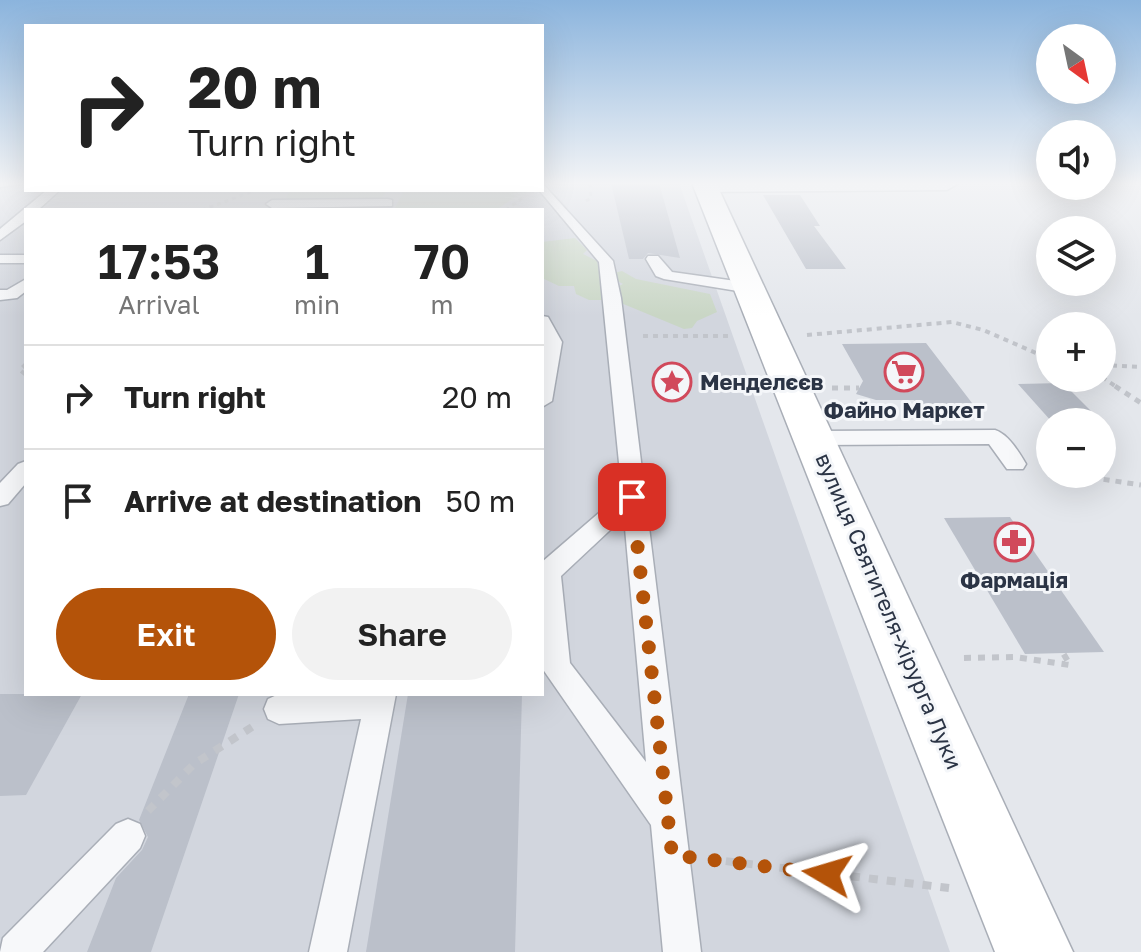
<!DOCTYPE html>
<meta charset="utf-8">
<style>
:root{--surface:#fff;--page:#f2f2f2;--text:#222;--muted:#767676;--line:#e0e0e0;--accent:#b45309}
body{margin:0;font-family:"Golos Text",sans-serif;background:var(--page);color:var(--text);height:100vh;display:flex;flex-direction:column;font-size:30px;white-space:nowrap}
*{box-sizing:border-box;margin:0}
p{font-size:26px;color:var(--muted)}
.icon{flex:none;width:44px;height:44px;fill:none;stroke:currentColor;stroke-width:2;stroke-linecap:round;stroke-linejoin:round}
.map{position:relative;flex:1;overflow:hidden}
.drawer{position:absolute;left:24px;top:208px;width:520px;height:488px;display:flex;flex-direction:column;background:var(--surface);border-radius:0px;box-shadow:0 8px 32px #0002}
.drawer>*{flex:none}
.hud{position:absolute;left:24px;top:24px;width:520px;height:168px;border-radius:0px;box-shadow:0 8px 32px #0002;background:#fff;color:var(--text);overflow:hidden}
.needle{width:52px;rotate:147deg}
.controls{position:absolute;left:1036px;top:24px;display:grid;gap:16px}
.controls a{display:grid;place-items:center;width:80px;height:80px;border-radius:50%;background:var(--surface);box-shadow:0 8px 32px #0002;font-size:40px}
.pin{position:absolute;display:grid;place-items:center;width:68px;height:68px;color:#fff;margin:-34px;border-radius:16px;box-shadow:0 4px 12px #0006}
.me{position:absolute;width:88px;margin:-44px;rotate:277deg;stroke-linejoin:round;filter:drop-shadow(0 0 6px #0008)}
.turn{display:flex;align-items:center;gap:28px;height:168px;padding:0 32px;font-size:36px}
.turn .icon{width:104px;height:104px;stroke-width:2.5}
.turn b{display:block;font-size:56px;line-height:68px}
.eta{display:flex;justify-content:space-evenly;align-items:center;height:136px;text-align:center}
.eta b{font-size:48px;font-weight:600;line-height:56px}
.primary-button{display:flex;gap:16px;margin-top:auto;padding:16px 32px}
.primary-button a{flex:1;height:92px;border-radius:48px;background:var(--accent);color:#fff;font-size:32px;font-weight:600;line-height:92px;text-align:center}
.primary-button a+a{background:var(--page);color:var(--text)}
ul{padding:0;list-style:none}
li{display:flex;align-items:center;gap:24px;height:104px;padding:0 32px;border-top:2px solid var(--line)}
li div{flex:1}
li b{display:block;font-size:30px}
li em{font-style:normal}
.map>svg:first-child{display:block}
</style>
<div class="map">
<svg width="1141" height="952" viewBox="0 0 1141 952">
<rect width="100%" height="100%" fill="#e4e7ec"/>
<path fill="#d2d6de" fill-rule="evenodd" d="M 0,183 L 26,183 L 26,190 L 542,190 L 542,183 L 679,183 L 950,952 L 0,952 ZM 26,210 L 542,210 L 542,694 L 26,694 Z"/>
<g fill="#c9d6c5">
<path d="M 291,190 L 388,190 L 380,200 L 289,200 L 286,197 Z"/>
<path d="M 404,190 L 526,190 L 514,194 L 515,197 L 496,210 L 394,210 Z"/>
<path d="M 575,238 L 587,250 L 583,254 L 597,261 L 605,300 L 589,300 L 576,294 L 574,286 L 559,286 L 542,278 L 542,242 Z"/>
<path d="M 622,271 L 636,279 L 710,294 L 717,312 L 697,321 L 692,328 L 684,329 L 621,303 L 617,287 L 623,284 L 616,280 L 614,273 Z"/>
</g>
<g fill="#bbc0ca">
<path d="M 611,183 L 659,183 L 680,258 L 648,253 L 643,259 L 629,259 Z"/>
<path d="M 763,195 L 800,195 L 820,226 L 814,226 L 846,269 L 806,269 Z"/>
<path d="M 926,343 L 972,403 L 918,405 L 914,400 L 876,400 L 856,394 L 863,381 L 842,344 Z"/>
<path d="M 1063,383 L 1102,422 L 1052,422 L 1018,384 Z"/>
<path d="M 1010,517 L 1104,652 L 1025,654 L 944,518 Z"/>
<path d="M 0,694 L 82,694 L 26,795 L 0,796 Z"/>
<path d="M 189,694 L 239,694 L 151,952 L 87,952 L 116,878 L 142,850 L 148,837 L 139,820 Z"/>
<path d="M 408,694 L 522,694 L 515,952 L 366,952 Z"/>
</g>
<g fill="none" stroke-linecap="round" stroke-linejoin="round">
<g stroke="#a9aeb7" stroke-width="3">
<g id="lane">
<path d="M 0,183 L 26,183 L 0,187 Z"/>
<path d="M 542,183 L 613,261 L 621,298 L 701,952 L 663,952 L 651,825 L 542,668 L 542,562 L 622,493 L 599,262 L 539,190 ZM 624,517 L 646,762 L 570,663 L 561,576 Z"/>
<path d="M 47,190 L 60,190 L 38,210 L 26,210 L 26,221 L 0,240 L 0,229 Z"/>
<path d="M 388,199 L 392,200 L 392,206 L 272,208 L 266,204 L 272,200 Z"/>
<rect x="0" y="255" width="26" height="8"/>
<path d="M 648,256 L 658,256 L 672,272 L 750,283 L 758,288 L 750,293 L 664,279 L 656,276 L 646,259 Z"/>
<path d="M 26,279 L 26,291 L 17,298 L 0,300 L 0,290 L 7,290 Z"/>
<path d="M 542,316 L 548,317 L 562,342 L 552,401 L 542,407 Z"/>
<path d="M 995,430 C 1008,434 1019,452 1026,464 L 1023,469 L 1007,469 L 989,444 L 816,445 L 806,438 L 816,431 Z"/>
<path d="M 26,461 L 26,483 L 8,504 L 0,506 L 0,483 L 18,464 Z"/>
<path d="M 279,694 L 396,694 L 347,952 L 309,952 L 361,719 L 279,724 L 268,719 L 264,709 L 268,699 Z"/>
<path d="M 128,819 L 140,824 L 145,836 L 140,848 L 43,952 L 0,952 L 3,938 L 116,824 Z"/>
</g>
</g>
<g stroke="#a9aeb7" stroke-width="3">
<path id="street" d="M 695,183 L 959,183 L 947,190 L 705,192 L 697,190 Z"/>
</g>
<g stroke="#a9aeb7" stroke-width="3">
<path id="secondary" d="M 692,183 L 716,183 L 1073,952 L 995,952 Z"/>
</g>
<g stroke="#c2c5cb" stroke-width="3" stroke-dasharray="4 4" stroke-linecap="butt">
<path d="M 586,201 L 591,198 L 590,183"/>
<path d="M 202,210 L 251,192"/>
<path d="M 506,210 L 525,196"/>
</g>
<g stroke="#c2c5cb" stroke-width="4" stroke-dasharray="5 5" stroke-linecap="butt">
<path d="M 807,335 L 952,322 L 983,330 L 1050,359"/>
<path d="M 643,336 L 733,336"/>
<path d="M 26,364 L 20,370 L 26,375"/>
<path d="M 1102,365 L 1141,367"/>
<path d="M 1102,377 L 1118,388"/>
</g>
<g stroke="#c2c5cb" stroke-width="5" stroke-dasharray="6 6" stroke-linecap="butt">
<path d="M 1115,386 L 1141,403"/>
<path d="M 832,388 L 859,388"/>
<path d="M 1068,474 L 1141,485"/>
</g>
<path stroke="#c2c5cb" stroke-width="6" stroke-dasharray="7 7" stroke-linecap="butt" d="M 964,658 L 1015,657 L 1070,665 L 1063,653"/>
<g stroke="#c2c5cb" stroke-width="8" stroke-dasharray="9 9" stroke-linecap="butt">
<path d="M 148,811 L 194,764 L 252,727"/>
<path d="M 708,859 L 949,888"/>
</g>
<use href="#lane" fill="#f7f8fa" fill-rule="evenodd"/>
<use href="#street" fill="#f7f8fa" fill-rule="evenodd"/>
<use href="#secondary" fill="#fff" fill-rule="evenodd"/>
</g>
<linearGradient id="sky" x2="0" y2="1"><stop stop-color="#8bb4dd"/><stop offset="0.58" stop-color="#f3f4f6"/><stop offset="1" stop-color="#f3f4f6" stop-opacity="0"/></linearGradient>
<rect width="1141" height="316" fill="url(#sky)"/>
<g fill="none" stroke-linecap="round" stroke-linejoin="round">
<path stroke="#b45309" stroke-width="14" stroke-dasharray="0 25.2" d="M 632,497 L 672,855 L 827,874"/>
</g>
<defs>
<g id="supermarket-ring" transform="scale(2)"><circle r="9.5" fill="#f4f6f9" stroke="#d1495b" stroke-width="1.5"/><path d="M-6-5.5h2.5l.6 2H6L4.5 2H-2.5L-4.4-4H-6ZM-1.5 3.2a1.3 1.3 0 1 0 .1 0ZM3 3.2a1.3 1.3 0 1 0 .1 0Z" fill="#d1495b"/></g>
<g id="sight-ring" transform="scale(2)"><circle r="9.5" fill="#f4f6f9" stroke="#d1495b" stroke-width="1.5"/><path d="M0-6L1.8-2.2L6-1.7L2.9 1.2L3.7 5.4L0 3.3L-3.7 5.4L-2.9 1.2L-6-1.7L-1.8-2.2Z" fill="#d1495b"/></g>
<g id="pharmacy-ring" transform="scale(2)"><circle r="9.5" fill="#f4f6f9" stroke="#d1495b" stroke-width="1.5"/><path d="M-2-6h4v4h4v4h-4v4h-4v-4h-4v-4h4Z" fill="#d1495b"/></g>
</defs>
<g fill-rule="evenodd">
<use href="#supermarket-ring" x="904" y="372"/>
<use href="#sight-ring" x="672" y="382"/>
<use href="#pharmacy-ring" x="1014" y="542"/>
</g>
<g text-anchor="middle" stroke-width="6" stroke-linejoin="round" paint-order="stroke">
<g font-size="22" font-weight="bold" fill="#2b3445" stroke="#f4f6f9">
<text x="700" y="390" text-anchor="start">Менделєєв</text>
<text x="904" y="418">Файно Маркет</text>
<text x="1014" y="588">Фармація</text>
</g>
<g font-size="22" fill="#2b3445" stroke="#f4f6f9">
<text transform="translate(889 611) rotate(67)" y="8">вулиця Святителя-хірурга Луки</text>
</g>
</g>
</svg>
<div class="controls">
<a><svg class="needle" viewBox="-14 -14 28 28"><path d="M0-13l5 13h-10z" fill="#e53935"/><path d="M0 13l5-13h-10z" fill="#767676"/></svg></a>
<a><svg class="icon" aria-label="sound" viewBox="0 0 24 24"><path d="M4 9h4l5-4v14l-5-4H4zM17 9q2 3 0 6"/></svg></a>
<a><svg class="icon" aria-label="layers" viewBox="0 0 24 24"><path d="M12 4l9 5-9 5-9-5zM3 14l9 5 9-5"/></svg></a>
<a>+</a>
<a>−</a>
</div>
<div class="pin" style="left:632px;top:497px;background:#d93025"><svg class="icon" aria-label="arrive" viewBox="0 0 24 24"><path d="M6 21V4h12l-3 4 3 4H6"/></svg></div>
<svg class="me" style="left:827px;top:874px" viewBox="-20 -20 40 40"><path d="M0-17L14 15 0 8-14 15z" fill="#b45309" stroke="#fff" stroke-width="4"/></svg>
<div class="hud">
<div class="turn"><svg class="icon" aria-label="right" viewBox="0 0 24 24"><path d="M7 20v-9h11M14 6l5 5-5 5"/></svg><div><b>20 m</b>Turn right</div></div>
</div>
<section class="drawer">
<div class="eta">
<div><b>17:53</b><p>Arrival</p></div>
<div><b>1</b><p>min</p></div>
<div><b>70</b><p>m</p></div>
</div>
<ul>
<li><svg class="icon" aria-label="right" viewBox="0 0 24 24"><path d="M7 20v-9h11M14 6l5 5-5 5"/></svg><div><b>Turn right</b></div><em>20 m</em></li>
<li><svg class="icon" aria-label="arrive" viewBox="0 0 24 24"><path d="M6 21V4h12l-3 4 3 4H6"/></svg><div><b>Arrive at destination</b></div><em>50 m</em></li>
</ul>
<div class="primary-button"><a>Exit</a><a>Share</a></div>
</section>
</div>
